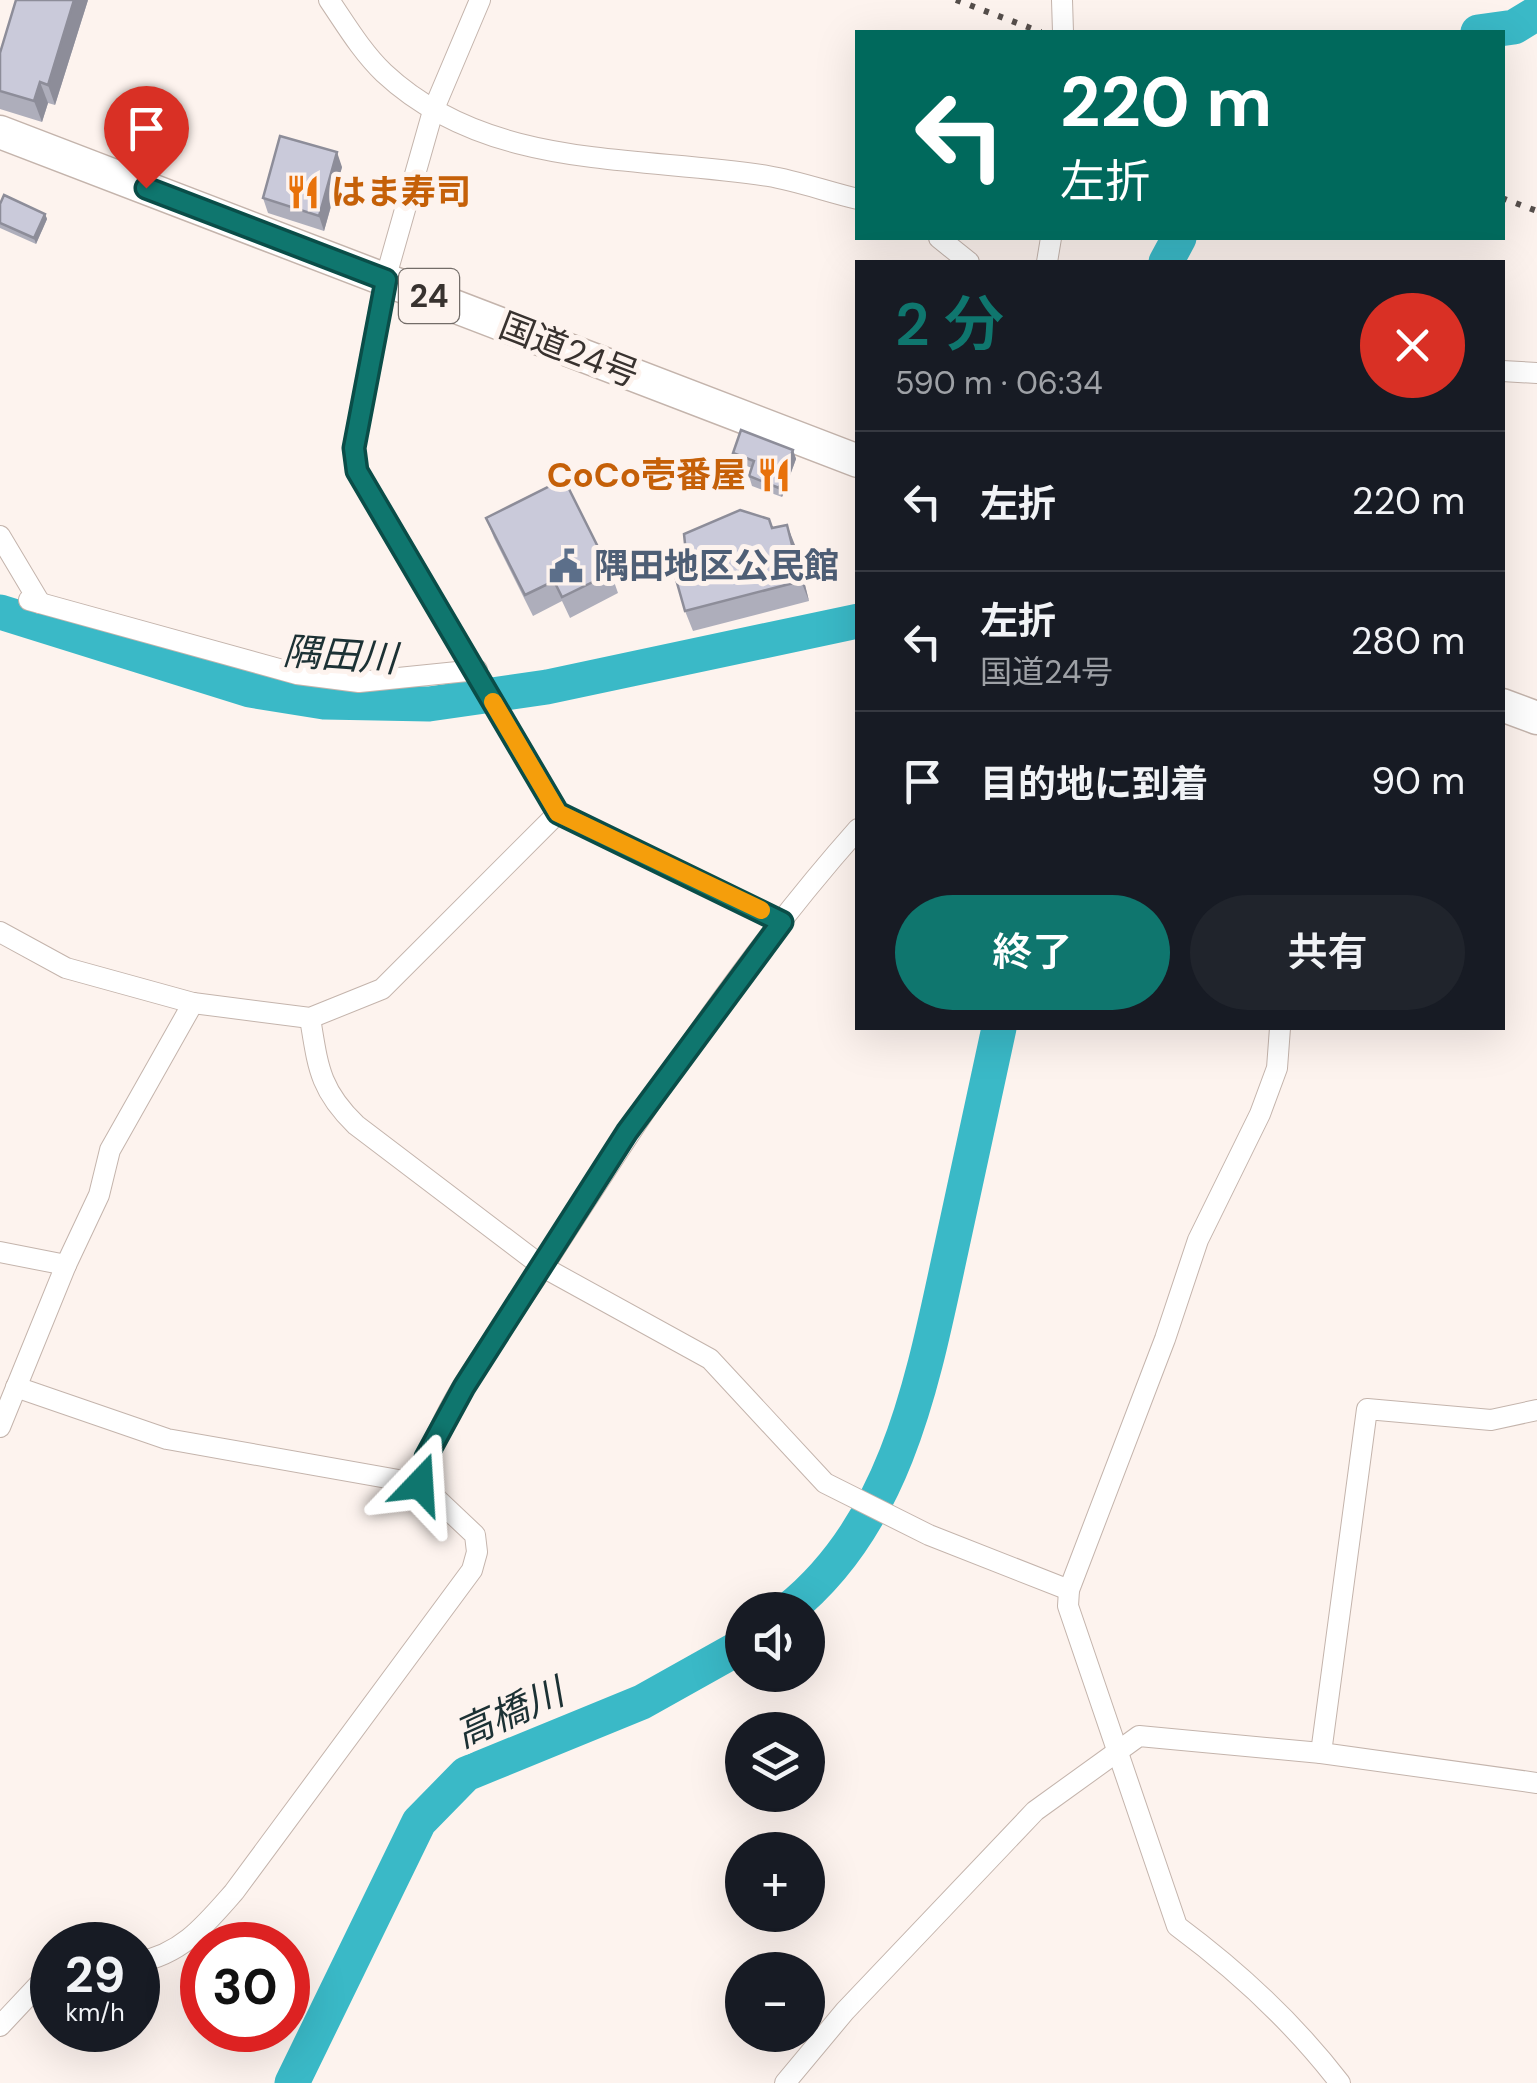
<!DOCTYPE html>
<html lang="ja">
<meta charset="utf-8">
<style>
:root{--surface:#171b24;--page:#20242c;--text:#f1f3f6;--muted:#9ea1a6;--line:#363941;--accent:#0f766e}
body{margin:0;font-family:"DM Sans","Noto Sans JP",sans-serif;background:var(--page);color:var(--text);height:100vh;display:flex;flex-direction:column;font-size:38px;white-space:nowrap}
*{box-sizing:border-box;margin:0}
p{font-size:32px;color:var(--muted)}
.icon{flex:none;width:55px;height:55px;fill:none;stroke:currentColor;stroke-width:2;stroke-linecap:round;stroke-linejoin:round}
.map{position:relative;flex:1;overflow:hidden}
.details{position:absolute;left:855px;top:260px;width:650px;height:770px;display:flex;flex-direction:column;background:var(--surface);border-radius:0px;box-shadow:0 10px 40px #0002}
.details>*{flex:none}
.hud{position:absolute;left:855px;top:30px;width:650px;height:210px;border-radius:0px;box-shadow:0 10px 40px #0002;background:#00695c;color:#fff;overflow:hidden}
.fabs{position:absolute;left:725px;top:1592px;display:grid;gap:20px}
.fabs a{display:grid;place-items:center;width:100px;height:100px;border-radius:50%;background:var(--surface);box-shadow:0 10px 40px #0002;font-size:50px}
.speed{position:absolute;left:30px;top:1922px;display:flex;gap:20px;font-size:50px;font-weight:700;text-align:center}
.speed>*{display:grid;place-content:center;width:130px;height:130px;border-radius:50%;background:var(--surface);box-shadow:0 10px 40px #0002;line-height:1}
.speed small{font-size:25px;font-weight:400}
.speed .limit{border:15px solid #d22;background:#fff;color:#111}
.pin{position:absolute;display:grid;place-items:center;width:85px;height:85px;color:#fff;margin:-102px -42px;border-radius:50% 50% 50% 0;rotate:-45deg;box-shadow:0 0 10px #0007}
.pin .icon{rotate:45deg}
.me{position:absolute;width:110px;margin:-55px;rotate:20deg;stroke-linejoin:round;filter:drop-shadow(0 0 8px #0008)}
.turn{display:flex;align-items:center;gap:35px;height:210px;padding:0 40px;font-size:45px}
.turn .icon{width:130px;height:130px;stroke-width:2.5}
.turn b{display:block;font-size:70px;line-height:85px}
.round{display:grid;place-items:center;flex:none;width:105px;height:105px;border-radius:52px;background:var(--page)}
.head{display:flex;align-items:center;justify-content:space-between;height:170px;padding:0 40px}
h1{font-size:60px;font-weight:600;line-height:75px;color:var(--accent)}
.primary-button{display:flex;gap:20px;margin-top:auto;padding:20px 40px}
.primary-button a{flex:1;height:115px;border-radius:60px;background:var(--accent);color:#fff;font-size:40px;font-weight:600;line-height:115px;text-align:center}
.primary-button a+a{background:var(--page);color:var(--text)}
ul{padding:0;list-style:none}
li{display:flex;align-items:center;gap:30px;height:140px;padding:0 40px;border-top:2px solid var(--line)}
li div{flex:1}
li b{display:block;font-size:38px}
li em{font-style:normal}
.map>svg:first-child{display:block}
</style>
<div class="map">
<svg width="1537" height="2083" viewBox="0 0 1537 2083">
<rect width="100%" height="100%" fill="#fdf3ee"/>
<g fill="none" stroke-linecap="round" stroke-linejoin="round">
<g stroke="#3ab9c7" stroke-width="35">
<path d="M 1478,32 L 1514,27 L 1537,13"/>
<path d="M 1166,262 L 1179,238"/>
<path d="M 0,612 L 250,690 L 324,702 L 429,704 L 547,687 L 858,621"/>
<path d="M 788,1610 C 897,1523 923,1379 951,1250 C 967,1176 983,1102 999,1028"/>
<path d="M 292,2083 L 419,1822 L 466,1774 L 642,1702 L 742,1646"/>
</g>
<g stroke="#c4b4ac" stroke-width="22">
<g id="minor">
<path d="M 329,0 C 346,25 362,52 384,73 C 489,171 637,155 768,176 C 798,181 828,192 858,199"/>
<path d="M 480,0 L 433,111 L 385,280 L 353,449 L 357,471 L 558,813 L 781,922"/>
<path d="M 1062,0 L 1063,32"/>
<path d="M 939,238 L 969,262"/>
<path d="M 1047,262 L 1051,238"/>
<path d="M 1502,371 L 1537,373"/>
<path d="M 0,536 L 40,603"/>
<path d="M 29,600 L 297,674 L 359,682 L 477,670"/>
<path d="M 0,932 L 66,968 L 193,1003 L 310,1018 L 382,989 L 558,813"/>
<path d="M 310,1018 C 318,1066 319,1089 356,1125 L 543,1267 L 710,1359 L 825,1483 L 929,1535 L 1069,1590"/>
<path d="M 1280,1028 L 1277,1068 L 1260,1114 L 1198,1240 L 1165,1339 L 1069,1590 L 1068,1606 L 1177,1926 C 1239,1972 1293,2022 1340,2083"/>
<path d="M 0,1252 L 66,1265 L 0,1427"/>
<path d="M 66,1265 L 99,1195 L 110,1150 L 193,1003"/>
<path d="M 16,1387 L 167,1439 L 421,1484"/>
<path d="M 1321,1753 L 1367,1409 L 1491,1420 L 1537,1410"/>
<path d="M 138,1962 C 182,1954 205,1925 234,1892 L 472,1570 L 477,1552 L 475,1535 L 421,1484 C 437,1406 500,1334 543,1267 C 640,1116 738,964 858,829"/>
<path d="M 0,2026 L 44,1979 L 52,1977"/>
<path d="M 785,2083 L 845,2011 L 1035,1811 L 1139,1736 L 1321,1753 L 1537,1783"/>
</g>
</g>
<g stroke="#c4b4ac" stroke-width="35">
<g id="trunk">
<path d="M 0,132 L 858,461"/>
<path d="M 1502,705 L 1537,718"/>
</g>
</g>
<use href="#minor" stroke="#fff" stroke-width="20"/>
<use href="#trunk" stroke="#fff" stroke-width="32"/>
<g stroke="#554e4b" stroke-width="6" stroke-dasharray="5 10" stroke-linecap="butt">
<path d="M 956,0 L 1041,32"/>
<path d="M 1502,198 L 1537,211"/>
</g>
</g>
<g fill="#aeaebb">
<path d="M 88,0 L 55,105 L 48,103 L 42,122 L 0,109 L 0,53 Z"/>
<path d="M 342,167 L 324,231 L 268,213 L 263,198 Z"/>
<path d="M 0,204 L 45,214 L 47,219 L 36,244 L 0,228 Z"/>
<path d="M 793,450 L 796,459 L 782,497 L 752,486 L 749,476 L 752,468 L 736,462 L 733,453 Z"/>
<path d="M 486,518 L 611,573 L 618,593 L 570,618 L 562,601 L 533,616 L 494,538 Z"/>
<path d="M 772,528 L 795,545 L 809,601 L 693,631 L 685,611 Z"/>
</g>
<g fill="#8d8d99">
<path d="M 74,0 L 88,0 L 55,105 L 48,85 Z"/>
<path d="M 40,82 L 48,103 L 42,122 L 34,101 Z"/>
<path d="M 337,152 L 342,167 L 324,231 L 319,216 Z"/>
<path d="M 45,214 L 47,219 L 36,244 L 34,238 Z"/>
<path d="M 793,450 L 796,459 L 782,497 L 779,488 Z"/>
<path d="M 787,525 L 795,545 L 809,601 L 801,581 Z"/>
</g>
<g fill="#cacada" stroke="#8d8d99" stroke-width="2.5">
<path d="M 16,0 L 74,0 L 48,85 L 40,82 L 34,101 L 0,91 L 0,53 Z"/>
<path d="M 280,136 L 337,152 L 319,216 L 263,198 Z"/>
<path d="M 4,195 L 45,214 L 34,238 L 0,223 L 0,204 Z"/>
<path d="M 741,430 L 793,450 L 779,488 L 749,476 L 754,461 L 733,453 Z"/>
<path d="M 564,479 L 611,573 L 562,597 L 554,581 L 525,595 L 486,518 Z"/>
<path d="M 740,510 L 769,519 L 772,528 L 787,525 L 801,581 L 685,611 L 670,558 L 686,553 L 684,534 Z"/>
</g>
<g fill="none" stroke-linecap="round" stroke-linejoin="round">
<g stroke="#0a4d48" stroke-width="25">
<path id="route" d="M 146,188 L 386,280 L 354,448 L 357,471 L 558,813 L 782,922 L 627,1132 L 464,1387 L 426,1457 L 420,1484"/>
</g>
<use href="#route" stroke="#0f766e" stroke-width="18"/>
<path stroke="#f59e0b" stroke-width="18" d="M 493,702 L 558,813 L 761,910"/>
</g>
<defs>
<g id="restaurant-bare" transform="scale(2.7)"><path d="M-5-6h1v4h1v-4h1v4h1v-4h1v5L-1.5 .5V6h-2V.5L-5-1ZM5-6V6H3V1.5H1.5Q1.5-4 5-6Z" fill="#e8710a" stroke="#fdf3ee" stroke-width="2.5" paint-order="stroke"/></g>
<g id="civic-bare" transform="scale(2.7)"><path d="M-.6-6.5H3V-4.5H.6V-3L4-1V1h2V6H-6V1h2V-1L-.6-3ZM-1.2 2.5V6h2.4V2.5Z" fill="#5c6f8a" stroke="#fdf3ee" stroke-width="2.5" paint-order="stroke"/></g>
</defs>
<g fill-rule="evenodd">
<use href="#restaurant-bare" x="303" y="192"/>
<use href="#restaurant-bare" x="774" y="475"/>
<use href="#civic-bare" x="566" y="566"/>
</g>
<g text-anchor="middle" stroke-width="10" stroke-linejoin="round" paint-order="stroke">
<rect fill="#fdf3ee" stroke="#736c68" stroke-width="2.5" x="399" y="269" width="60" height="54" rx="8"/>
<g font-size="32" font-weight="bold" fill="#38322f">
<text x="429" y="307">24</text>
</g>
<g font-size="35" font-weight="bold" fill="#c56008" stroke="#fdf3ee" text-anchor="start">
<text x="331" y="204">はま寿司</text>
<text x="746" y="487" text-anchor="end">CoCo壱番屋</text>
</g>
<g font-size="35" fill="#38322f" stroke="#fdf3ee">
<text transform="translate(569 350) rotate(21)" y="12">国道24号</text>
</g>
<g font-size="35" font-weight="bold" fill="#4e5e75" stroke="#fdf3ee" text-anchor="start">
<text x="594" y="578">隅田地区公民館</text>
</g>
<g font-size="38" font-style="italic" fill="#1c3134" stroke="#fdf3ee">
<text transform="translate(340 655) rotate(4)" y="13">隅田川</text>
<text transform="translate(509 1713) rotate(-24)" y="13">高橋川</text>
</g>
</g>
</svg>
<div class="fabs">
<a><svg class="icon" aria-label="sound" viewBox="0 0 24 24"><path d="M4 9h4l5-4v14l-5-4H4zM17 9q2 3 0 6"/></svg></a>
<a><svg class="icon" aria-label="layers" viewBox="0 0 24 24"><path d="M12 4l9 5-9 5-9-5zM3 14l9 5 9-5"/></svg></a>
<a>+</a>
<a>−</a>
</div>
<div class="speed"><div>29<small>km/h</small></div><div class="limit">30</div></div>
<div class="pin" style="left:146px;top:188px;background:#d93025"><svg class="icon" aria-label="arrive" viewBox="0 0 24 24"><path d="M6 21V4h12l-3 4 3 4H6"/></svg></div>
<svg class="me" style="left:420px;top:1484px" viewBox="-20 -20 40 40"><path d="M0-17L14 15 0 8-14 15z" fill="#0f766e" stroke="#fff" stroke-width="4"/></svg>
<div class="hud">
<div class="turn"><svg class="icon" aria-label="left" viewBox="0 0 24 24"><path d="M17 20v-9H6M10 6l-5 5 5 5"/></svg><div><b>220 m</b>左折</div></div>
</div>
<section class="details">
<div class="head"><div><h1>2 分</h1><p>590 m · 06:34</p></div><a class="round" style="background:#d93025;color:#fff"><svg class="icon" aria-label="close" viewBox="0 0 24 24"><path d="M6 6l12 12M18 6L6 18"/></svg></a></div>
<ul>
<li><svg class="icon" aria-label="left" viewBox="0 0 24 24"><path d="M17 20v-9H6M10 6l-5 5 5 5"/></svg><div><b>左折</b></div><em>220 m</em></li>
<li><svg class="icon" aria-label="left" viewBox="0 0 24 24"><path d="M17 20v-9H6M10 6l-5 5 5 5"/></svg><div><b>左折</b><p>国道24号</p></div><em>280 m</em></li>
<li><svg class="icon" aria-label="arrive" viewBox="0 0 24 24"><path d="M6 21V4h12l-3 4 3 4H6"/></svg><div><b>目的地に到着</b></div><em>90 m</em></li>
</ul>
<div class="primary-button"><a>終了</a><a>共有</a></div>
</section>
</div>
